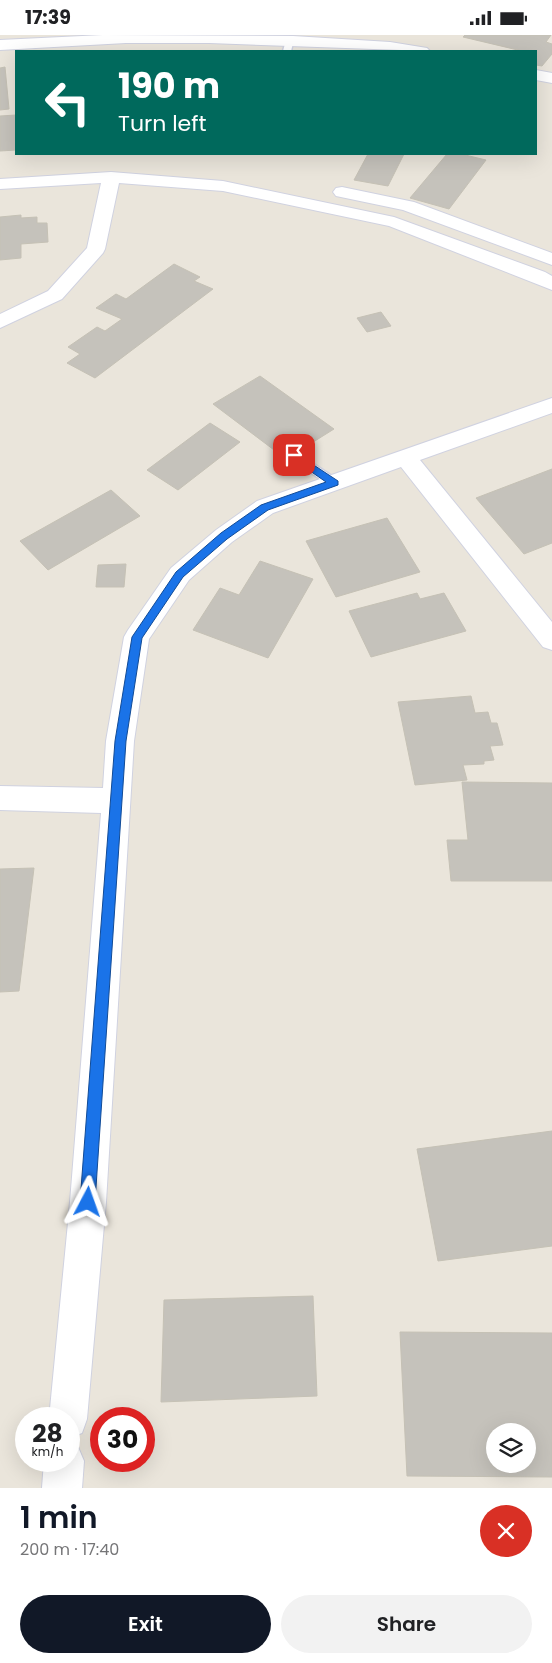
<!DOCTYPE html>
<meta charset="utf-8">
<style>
:root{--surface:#fff;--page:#f2f2f2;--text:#202124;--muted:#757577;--accent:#111827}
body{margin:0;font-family:Poppins,sans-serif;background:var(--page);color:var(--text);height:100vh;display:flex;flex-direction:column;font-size:19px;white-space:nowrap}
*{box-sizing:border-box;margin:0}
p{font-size:16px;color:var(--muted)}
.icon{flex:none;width:28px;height:28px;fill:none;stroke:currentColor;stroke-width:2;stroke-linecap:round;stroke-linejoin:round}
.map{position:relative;height:1453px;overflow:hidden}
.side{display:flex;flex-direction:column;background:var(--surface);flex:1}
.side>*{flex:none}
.banner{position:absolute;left:15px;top:15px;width:522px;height:105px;border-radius:0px;box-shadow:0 5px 20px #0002;background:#00695c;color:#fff;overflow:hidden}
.tools{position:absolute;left:486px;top:1388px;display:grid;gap:10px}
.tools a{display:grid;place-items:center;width:50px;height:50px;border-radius:50%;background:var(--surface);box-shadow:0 5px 20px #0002;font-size:25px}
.speed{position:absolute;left:15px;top:1372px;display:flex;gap:10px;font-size:25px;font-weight:700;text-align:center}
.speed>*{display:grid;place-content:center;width:65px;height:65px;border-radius:50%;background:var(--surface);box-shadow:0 5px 20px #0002;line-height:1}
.speed small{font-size:12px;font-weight:400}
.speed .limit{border:8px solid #d22;background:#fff;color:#111}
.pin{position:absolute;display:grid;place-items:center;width:42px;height:42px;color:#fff;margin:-21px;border-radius:10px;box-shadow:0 2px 8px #0006}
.me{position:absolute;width:55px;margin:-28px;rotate:4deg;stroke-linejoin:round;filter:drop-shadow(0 0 4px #0008)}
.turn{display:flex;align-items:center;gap:18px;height:105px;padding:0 20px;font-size:22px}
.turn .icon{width:65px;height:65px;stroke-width:2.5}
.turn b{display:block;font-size:35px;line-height:42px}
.round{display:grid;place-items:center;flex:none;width:52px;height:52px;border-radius:26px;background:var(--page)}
.head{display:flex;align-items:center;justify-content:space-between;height:85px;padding:0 20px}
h1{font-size:30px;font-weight:600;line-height:38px;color:var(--accent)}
.action{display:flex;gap:10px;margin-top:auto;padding:10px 20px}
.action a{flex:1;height:58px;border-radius:30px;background:var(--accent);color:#fff;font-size:20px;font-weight:600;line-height:58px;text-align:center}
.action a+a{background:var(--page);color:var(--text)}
.status{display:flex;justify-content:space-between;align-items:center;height:35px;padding:0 25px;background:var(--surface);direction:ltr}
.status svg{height:14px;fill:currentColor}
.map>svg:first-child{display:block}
</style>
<div class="status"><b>17:39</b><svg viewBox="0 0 49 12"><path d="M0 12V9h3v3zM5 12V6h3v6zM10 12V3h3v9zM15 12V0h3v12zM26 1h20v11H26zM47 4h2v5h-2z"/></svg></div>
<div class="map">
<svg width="552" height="1453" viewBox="0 0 552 1453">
<rect width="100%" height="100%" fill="#eae5db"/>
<g fill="#c5c2bb" stroke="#c5c1b5" fill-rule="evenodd">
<path d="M 465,0 L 551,0 L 546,7 L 552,9 L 552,19 L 542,31 L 536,30 L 536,16 L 522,16 L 463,2 Z"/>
<path d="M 5,32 L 9,74 L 0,75 L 0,33 Z"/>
<path d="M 16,80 L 16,115 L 0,116 L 0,81 Z"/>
<path d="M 368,119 L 404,119 L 388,151 L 354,145 Z"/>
<path d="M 447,119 L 461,119 L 486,125 L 449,174 L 410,163 Z"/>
<path d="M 21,180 L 21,183 L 37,182 L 37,188 L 47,188 L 48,207 L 21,209 L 21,223 L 0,225 L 0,182 Z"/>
<path d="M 174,229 L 200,242 L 194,246 L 213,254 L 95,343 L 67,328 L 80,319 L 68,312 L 97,292 L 105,296 L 122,284 L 96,273 L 116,259 L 126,264 Z"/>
<path d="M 381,277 L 391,291 L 367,297 L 357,283 Z"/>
<path d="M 260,341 L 334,394 L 286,424 L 213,369 Z"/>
<path d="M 210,388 L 240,407 L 178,455 L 147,435 Z"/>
<path d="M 552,434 L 552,508 L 524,519 L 476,463 Z"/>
<path d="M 111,455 L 140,481 L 48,535 L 20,506 Z"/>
<path d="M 387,483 L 420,537 L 336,562 L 306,506 Z"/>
<path d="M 260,526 L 313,544 L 268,623 L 193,595 L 220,553 L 239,560 Z"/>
<path d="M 126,529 L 124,552 L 96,552 L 98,530 Z"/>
<path d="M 417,558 L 420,564 L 444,558 L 466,596 L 371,622 L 349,576 Z"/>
<path d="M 471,661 L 475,678 L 488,677 L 491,688 L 497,688 L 503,710 L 490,711 L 494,725 L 484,726 L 484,729 L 463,730 L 467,745 L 415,750 L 398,667 Z"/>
<path d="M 462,747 L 552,748 L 552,846 L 451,846 L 447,805 L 468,805 Z"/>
<path d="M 34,833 L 19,956 L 0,957 L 0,834 Z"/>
<path d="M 552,1096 L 552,1211 L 438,1226 L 417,1114 Z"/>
<path d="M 313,1261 L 317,1361 L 161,1367 L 164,1265 Z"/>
<path d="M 400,1297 L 552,1298 L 552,1442 L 407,1441 ZM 495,1396 L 528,1396 L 528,1429 L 495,1429 Z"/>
</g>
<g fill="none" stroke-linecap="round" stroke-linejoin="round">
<g stroke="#d0d2e0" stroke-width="3">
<g id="lane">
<path d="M 287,2 L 294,4 L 291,16 L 283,16 Z"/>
<path d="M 294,416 L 338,445 L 340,448 L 338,451 L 330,451 L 290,423 L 288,420 L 290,417 Z"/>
</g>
</g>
<g stroke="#d0d2e0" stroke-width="2">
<g id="street">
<path d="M 103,0 L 293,1 L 390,7 L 427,13 L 430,16 L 209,8 L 126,8 L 0,15 L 0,5 Z"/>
<path d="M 536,35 L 552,38 L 552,48 L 536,45 Z"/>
<path d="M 111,137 L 223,146 L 394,182 L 545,237 L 552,241 L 552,255 L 389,191 L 223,156 L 119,148 L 105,214 L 103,218 L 62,264 L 0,293 L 0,279 L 48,256 L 87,213 L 101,148 L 0,154 L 0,144 Z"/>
<path d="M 342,152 L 414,167 L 552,218 L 552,230 L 403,175 L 336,161 L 333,157 L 336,153 Z"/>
<path d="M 552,363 L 552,378 L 420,425 L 552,587 L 552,615 L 543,612 L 401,432 L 273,478 L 232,507 L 189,545 L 149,604 L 134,706 L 106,1167 L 87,1384 L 82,1398 L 69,1403 L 69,1384 L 49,1384 L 70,1167 L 101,778 L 0,775 L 0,751 L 103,753 L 106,706 L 124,602 L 128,595 L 171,533 L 216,495 L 257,466 Z"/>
<path d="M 69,1408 L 78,1412 L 84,1426 L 82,1453 L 42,1453 L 44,1426 L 69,1426 Z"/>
</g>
</g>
<use href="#lane" fill="#fff" fill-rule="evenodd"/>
<use href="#street" fill="#fff" fill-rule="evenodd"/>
</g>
<path fill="#1a73e8" stroke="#114b97" d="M 294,417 L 338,446 L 338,450 L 268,475 L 227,504 L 183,542 L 142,603 L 126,706 L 95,1167 L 93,1172 L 88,1174 L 82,1172 L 80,1167 L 115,706 L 132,602 L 176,537 L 221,498 L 261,470 L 326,447 L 290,422 L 289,420 Z"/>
</svg>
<div class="tools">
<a><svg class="icon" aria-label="layers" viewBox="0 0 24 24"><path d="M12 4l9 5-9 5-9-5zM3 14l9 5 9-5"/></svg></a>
</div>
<div class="speed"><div>28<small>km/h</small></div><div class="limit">30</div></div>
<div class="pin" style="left:294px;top:420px;background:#d93025"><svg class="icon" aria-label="arrive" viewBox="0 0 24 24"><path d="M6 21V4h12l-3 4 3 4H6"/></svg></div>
<svg class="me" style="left:88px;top:1167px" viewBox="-20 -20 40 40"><path d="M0-17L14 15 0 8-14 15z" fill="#1a73e8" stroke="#fff" stroke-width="4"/></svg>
<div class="banner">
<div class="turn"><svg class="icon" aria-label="left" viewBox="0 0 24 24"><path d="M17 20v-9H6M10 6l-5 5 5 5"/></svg><div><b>190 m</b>Turn left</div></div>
</div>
</div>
<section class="side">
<div class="head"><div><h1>1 min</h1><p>200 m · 17:40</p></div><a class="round" style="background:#d93025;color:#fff"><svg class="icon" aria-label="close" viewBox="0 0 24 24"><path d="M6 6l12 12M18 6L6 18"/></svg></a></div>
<div class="action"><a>Exit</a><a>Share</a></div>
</section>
